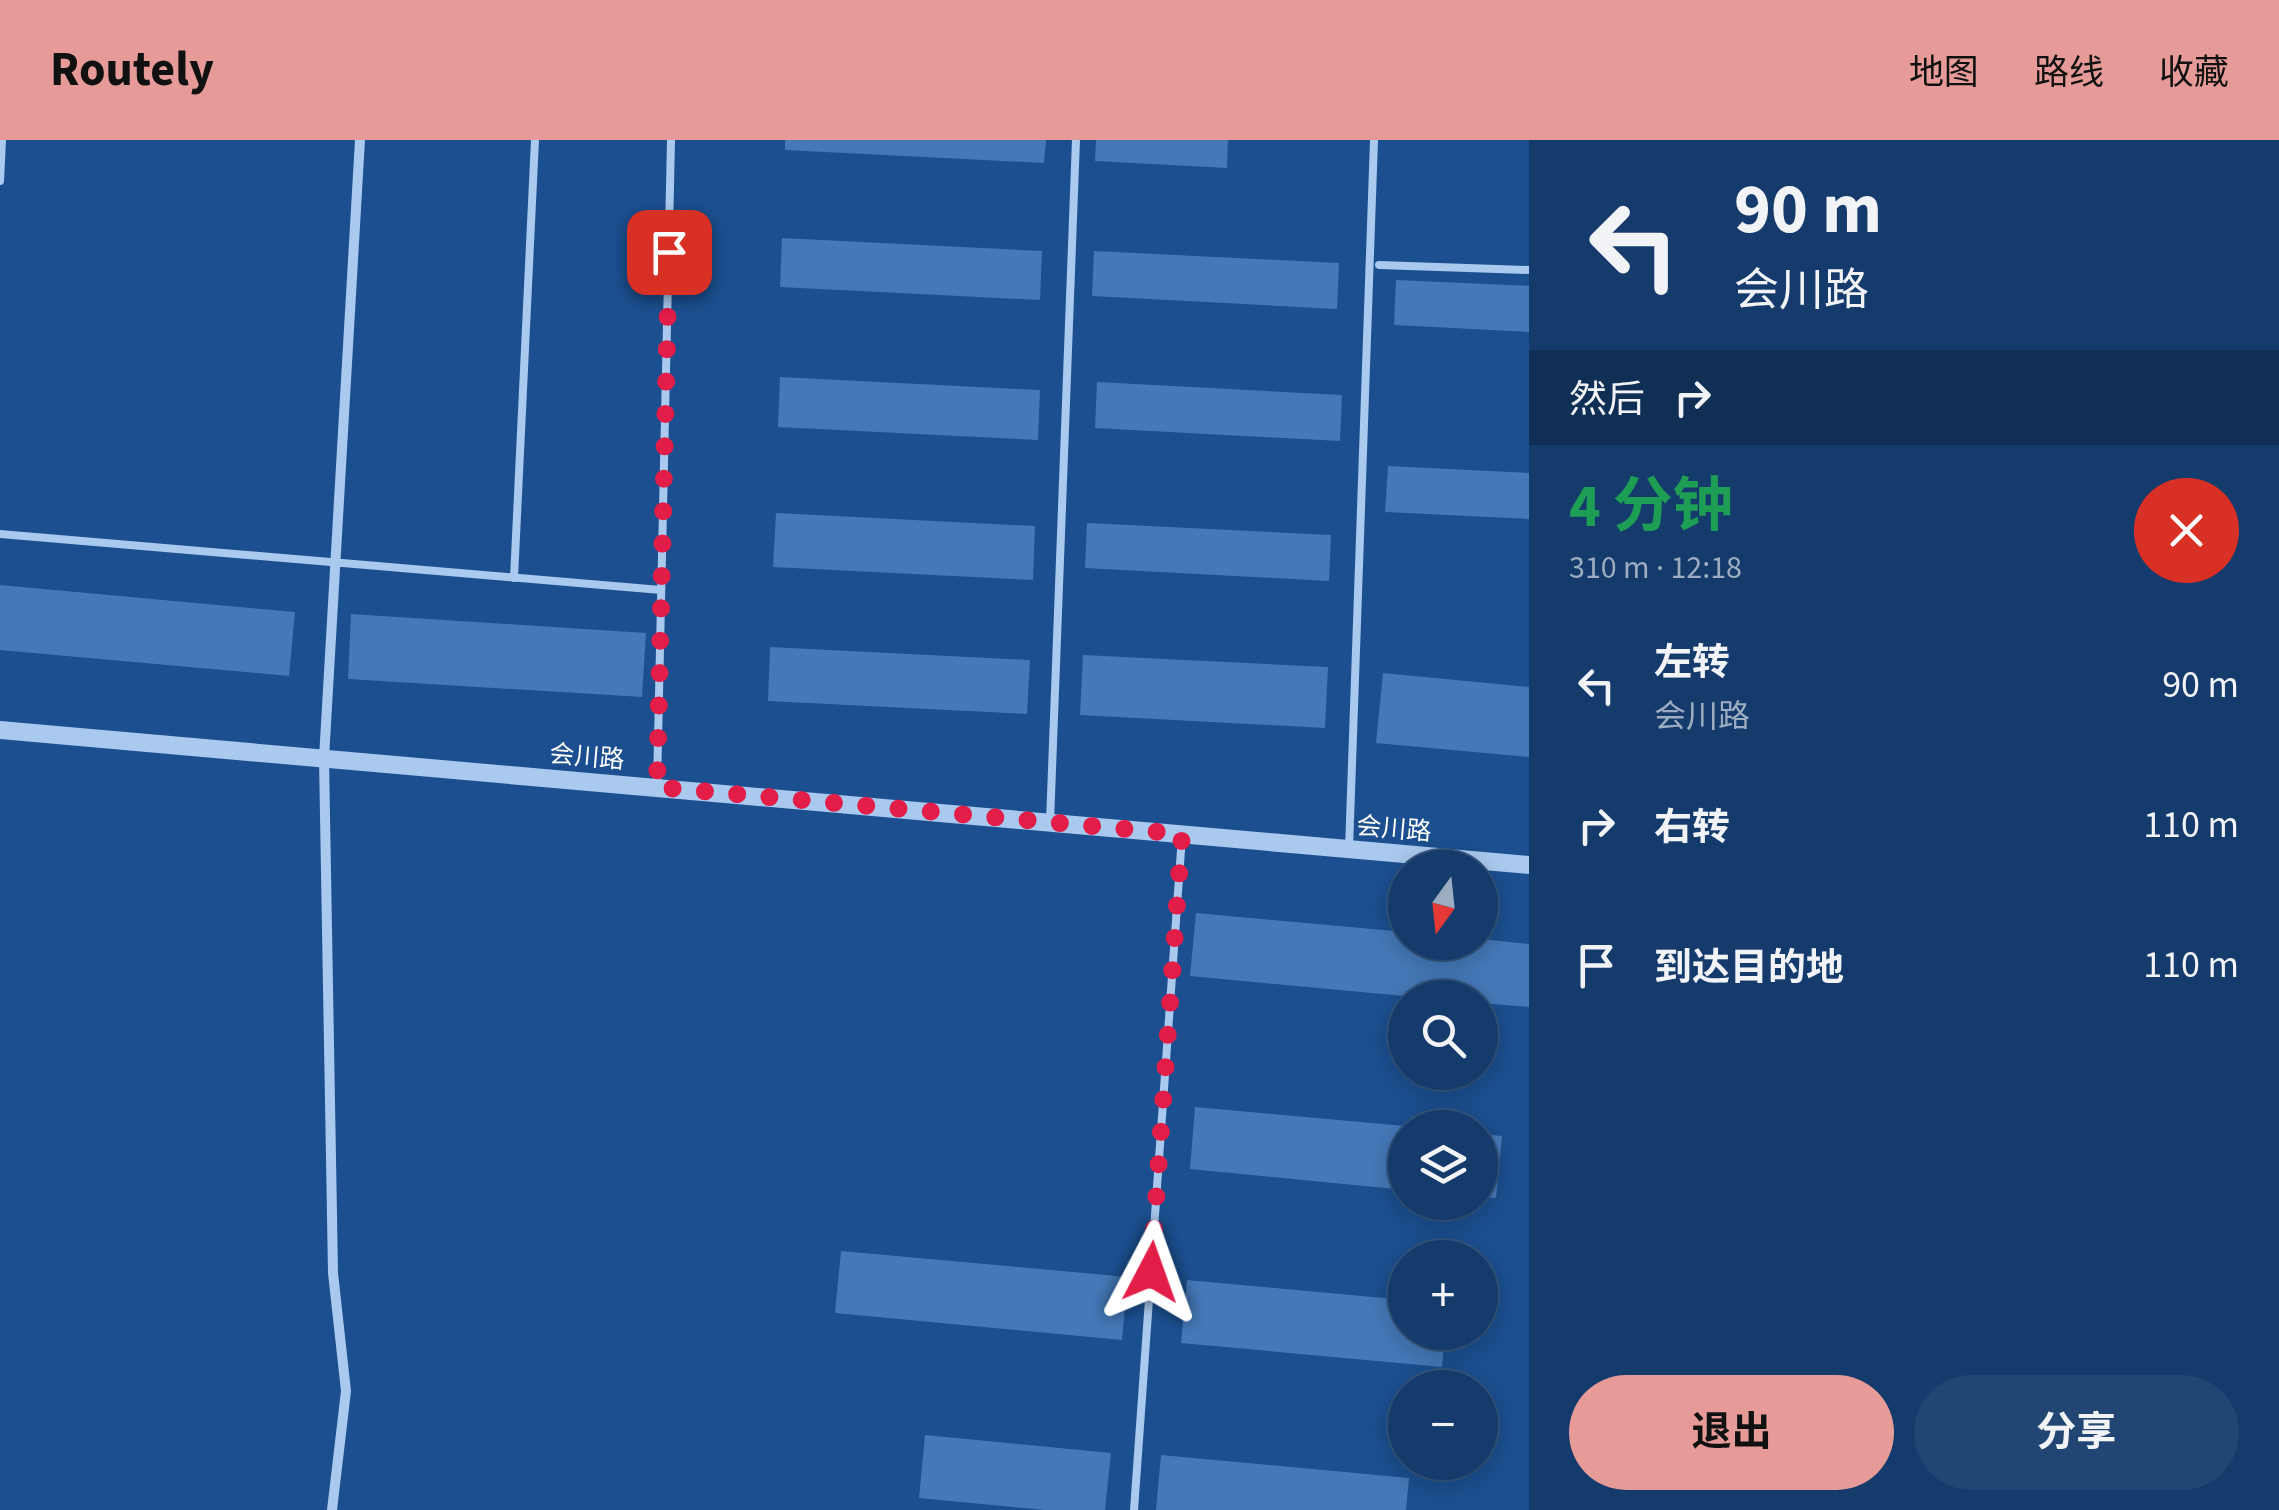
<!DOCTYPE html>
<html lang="zh">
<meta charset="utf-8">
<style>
:root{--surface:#143b6b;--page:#214673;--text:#f1f3f6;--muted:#9dadc1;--line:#33557e;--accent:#e69b98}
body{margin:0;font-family:"Source Sans 3","Noto Sans SC",sans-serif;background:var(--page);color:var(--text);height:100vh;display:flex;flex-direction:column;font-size:38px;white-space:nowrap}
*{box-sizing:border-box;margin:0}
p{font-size:32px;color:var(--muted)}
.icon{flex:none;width:55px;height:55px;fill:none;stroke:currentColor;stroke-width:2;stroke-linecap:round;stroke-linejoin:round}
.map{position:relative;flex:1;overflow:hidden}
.side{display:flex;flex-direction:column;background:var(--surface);width:750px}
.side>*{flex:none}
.hud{background:#143b6b;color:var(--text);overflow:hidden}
.needle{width:65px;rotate:195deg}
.buttons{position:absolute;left:1388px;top:710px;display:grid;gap:20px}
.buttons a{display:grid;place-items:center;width:110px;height:110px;border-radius:50%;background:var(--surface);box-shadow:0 5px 25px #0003,0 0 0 2px var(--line);font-size:50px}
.pin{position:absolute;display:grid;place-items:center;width:85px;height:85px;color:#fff;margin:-42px;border-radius:20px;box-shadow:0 5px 15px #0006}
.me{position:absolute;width:110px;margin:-55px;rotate:4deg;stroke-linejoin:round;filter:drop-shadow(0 0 8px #0008)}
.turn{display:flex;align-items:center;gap:35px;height:210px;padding:0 40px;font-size:45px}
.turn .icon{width:130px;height:130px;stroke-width:2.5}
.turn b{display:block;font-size:70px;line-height:85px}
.then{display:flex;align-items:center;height:95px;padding:0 40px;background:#0003;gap:20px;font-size:38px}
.round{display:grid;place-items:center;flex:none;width:105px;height:105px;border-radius:52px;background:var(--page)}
.head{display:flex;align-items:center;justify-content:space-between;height:170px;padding:0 40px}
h1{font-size:60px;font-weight:700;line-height:75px;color:#1e9e55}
.cta{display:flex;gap:20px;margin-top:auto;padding:20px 40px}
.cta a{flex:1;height:115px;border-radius:60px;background:var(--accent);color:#111;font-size:40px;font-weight:700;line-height:115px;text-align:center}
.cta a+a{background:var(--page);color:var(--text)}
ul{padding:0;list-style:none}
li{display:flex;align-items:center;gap:30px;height:140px;padding:0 40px}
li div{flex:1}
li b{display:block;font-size:38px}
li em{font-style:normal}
header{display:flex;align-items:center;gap:60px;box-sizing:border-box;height:140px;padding:0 50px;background:var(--accent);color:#111}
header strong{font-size:48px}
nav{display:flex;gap:55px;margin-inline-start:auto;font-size:35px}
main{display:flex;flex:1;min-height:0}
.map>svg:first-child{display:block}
</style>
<header>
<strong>Routely</strong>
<nav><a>地图</a><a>路线</a><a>收藏</a></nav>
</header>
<main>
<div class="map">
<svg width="1529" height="1370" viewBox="0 0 1529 1370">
<rect width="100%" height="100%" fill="#1b4f8f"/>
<g fill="#4478b7">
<path d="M 785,0 L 1046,0 L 1044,23 L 785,10 Z"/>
<path d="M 1096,0 L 1228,0 L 1227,28 L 1095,21 Z"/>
<path d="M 782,98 L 1042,111 L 1040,160 L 780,147 Z"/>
<path d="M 1094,111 L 1339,123 L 1337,169 L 1092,156 Z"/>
<path d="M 1396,140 L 1529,146 L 1529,192 L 1394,185 Z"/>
<path d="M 780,237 L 1040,250 L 1038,300 L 778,287 Z"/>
<path d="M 1097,242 L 1342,255 L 1340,301 L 1095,288 Z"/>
<path d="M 1388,326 L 1529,333 L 1529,379 L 1385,372 Z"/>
<path d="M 776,373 L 1035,386 L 1033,440 L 773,427 Z"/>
<path d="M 1087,383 L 1331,395 L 1329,441 L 1085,428 Z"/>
<path d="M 0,445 L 295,472 L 289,536 L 0,510 Z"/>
<path d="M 351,474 L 646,493 L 642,557 L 348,539 Z"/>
<path d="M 770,507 L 1030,520 L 1027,574 L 768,561 Z"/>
<path d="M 1083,515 L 1328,527 L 1325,588 L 1080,575 Z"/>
<path d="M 1383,533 L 1529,547 L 1529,617 L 1376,603 Z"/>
<path d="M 1196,773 L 1405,792 L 1405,802 L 1480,799 L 1529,804 L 1529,867 L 1480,863 L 1480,858 L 1425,858 L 1190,836 Z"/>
<path d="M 1195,967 L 1405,986 L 1405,1050 L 1190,1029 Z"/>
<path d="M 1480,994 L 1502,996 L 1496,1058 L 1480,1057 Z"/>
<path d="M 841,1111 L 1128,1137 L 1122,1200 L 835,1173 Z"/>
<path d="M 1187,1140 L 1405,1160 L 1405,1192 L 1445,1192 L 1442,1227 L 1181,1203 Z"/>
<path d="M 925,1295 L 1111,1313 L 1105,1370 L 1045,1370 L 919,1358 Z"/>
<path d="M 1161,1315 L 1409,1338 L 1406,1370 L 1156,1370 Z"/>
</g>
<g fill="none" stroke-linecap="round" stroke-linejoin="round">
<g stroke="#a9c9ee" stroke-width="8">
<path d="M 0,41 L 2,0"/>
<path d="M 1379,125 L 1529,130"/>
<path d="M 0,394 L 661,450"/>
<path d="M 514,438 L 535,0"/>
<path d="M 657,647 L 671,0"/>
<path d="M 1050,682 L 1076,0"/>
<path d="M 1349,709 L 1374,0"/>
<path d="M 1134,1370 L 1182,696"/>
</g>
<path stroke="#a9c9ee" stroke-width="10" d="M 332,1370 L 346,1251 L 333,1133 L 324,618 L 360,0"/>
<path stroke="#a9c9ee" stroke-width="18" d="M 0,590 L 1529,725"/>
</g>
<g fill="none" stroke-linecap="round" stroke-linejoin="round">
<path stroke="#e11d48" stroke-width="18" stroke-dasharray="0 32.4" d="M 669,112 L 657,647 L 1182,694 L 1151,1132"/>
</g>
<g text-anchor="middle" stroke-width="8" stroke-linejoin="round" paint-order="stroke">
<g font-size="25" fill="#fff" stroke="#1b4f8f">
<text transform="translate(587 616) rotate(5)" y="9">会川路</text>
<text transform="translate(1394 688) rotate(5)" y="9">会川路</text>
</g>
</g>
</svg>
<div class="buttons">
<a><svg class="needle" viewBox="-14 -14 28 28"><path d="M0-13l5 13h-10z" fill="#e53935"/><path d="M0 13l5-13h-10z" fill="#9dadc1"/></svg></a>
<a><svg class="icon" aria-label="search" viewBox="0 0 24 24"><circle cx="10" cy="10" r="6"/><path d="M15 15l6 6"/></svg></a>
<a><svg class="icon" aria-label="layers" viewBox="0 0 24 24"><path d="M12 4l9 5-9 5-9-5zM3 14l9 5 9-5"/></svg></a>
<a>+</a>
<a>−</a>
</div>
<div class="pin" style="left:669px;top:112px;background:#d93025"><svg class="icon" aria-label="arrive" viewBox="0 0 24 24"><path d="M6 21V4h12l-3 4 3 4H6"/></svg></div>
<svg class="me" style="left:1151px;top:1132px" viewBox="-20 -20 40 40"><path d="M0-17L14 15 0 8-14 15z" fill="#e11d48" stroke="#fff" stroke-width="4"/></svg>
</div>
<section class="side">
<div class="hud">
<div class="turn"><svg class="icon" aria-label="left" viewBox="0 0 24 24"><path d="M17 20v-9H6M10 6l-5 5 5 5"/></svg><div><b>90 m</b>会川路</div></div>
<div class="then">然后<svg class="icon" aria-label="right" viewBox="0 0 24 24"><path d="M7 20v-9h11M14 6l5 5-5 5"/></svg></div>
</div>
<div class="head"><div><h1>4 分钟</h1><p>310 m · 12:18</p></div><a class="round" style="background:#d93025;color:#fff"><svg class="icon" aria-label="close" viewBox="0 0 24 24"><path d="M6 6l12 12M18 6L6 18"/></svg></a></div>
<ul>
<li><svg class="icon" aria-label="left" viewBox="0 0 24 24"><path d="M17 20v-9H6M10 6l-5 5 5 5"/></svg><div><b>左转</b><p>会川路</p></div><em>90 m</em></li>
<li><svg class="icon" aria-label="right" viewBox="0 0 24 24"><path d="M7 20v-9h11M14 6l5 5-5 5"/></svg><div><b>右转</b></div><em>110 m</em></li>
<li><svg class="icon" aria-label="arrive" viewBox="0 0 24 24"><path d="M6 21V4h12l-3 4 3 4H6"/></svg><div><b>到达目的地</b></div><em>110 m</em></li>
</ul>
<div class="cta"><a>退出</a><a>分享</a></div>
</section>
</main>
